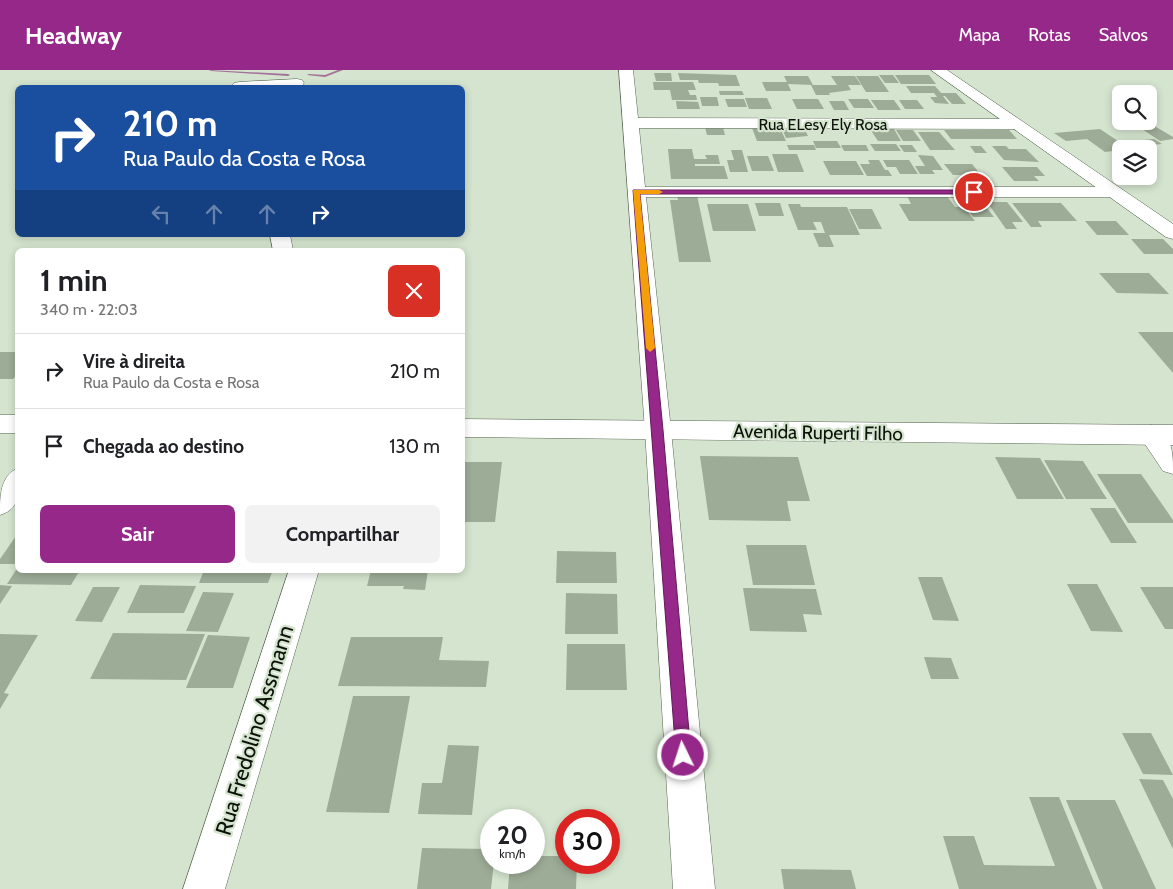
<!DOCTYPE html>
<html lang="pt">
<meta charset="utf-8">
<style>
:root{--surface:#fff;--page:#f2f2f2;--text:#202124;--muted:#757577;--line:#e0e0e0;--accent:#962889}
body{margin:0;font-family:Cabin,sans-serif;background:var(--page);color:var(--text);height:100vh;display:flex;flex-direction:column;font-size:19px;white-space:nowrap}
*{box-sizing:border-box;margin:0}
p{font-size:16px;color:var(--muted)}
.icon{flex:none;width:28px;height:28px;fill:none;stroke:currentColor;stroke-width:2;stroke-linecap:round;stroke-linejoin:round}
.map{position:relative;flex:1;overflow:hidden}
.drawer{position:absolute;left:15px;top:178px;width:450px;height:325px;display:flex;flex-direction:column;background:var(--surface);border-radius:8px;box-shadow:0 2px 8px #0003}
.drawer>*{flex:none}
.hud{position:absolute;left:15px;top:15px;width:450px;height:152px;border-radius:8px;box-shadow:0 2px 8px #0003;background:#1a4fa0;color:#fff;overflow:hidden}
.buttons{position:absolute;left:1112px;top:15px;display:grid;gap:10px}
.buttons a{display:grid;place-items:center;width:45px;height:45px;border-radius:8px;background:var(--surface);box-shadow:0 2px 8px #0003;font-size:25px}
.speed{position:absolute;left:480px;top:739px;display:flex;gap:10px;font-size:25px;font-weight:700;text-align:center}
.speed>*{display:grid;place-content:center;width:65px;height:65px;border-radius:50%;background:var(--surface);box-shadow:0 2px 8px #0003;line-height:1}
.speed small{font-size:12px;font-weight:400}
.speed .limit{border:8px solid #d22;background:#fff;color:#111}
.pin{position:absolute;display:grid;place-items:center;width:42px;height:42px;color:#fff;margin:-21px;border:2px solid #fff;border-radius:50%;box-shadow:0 1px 5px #0007}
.me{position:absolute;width:55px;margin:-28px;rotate:356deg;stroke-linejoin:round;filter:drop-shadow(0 0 4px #0008)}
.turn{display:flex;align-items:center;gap:18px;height:105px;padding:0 25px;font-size:22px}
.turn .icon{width:65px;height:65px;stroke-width:2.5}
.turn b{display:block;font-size:35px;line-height:42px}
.lanes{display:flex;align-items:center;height:48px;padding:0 25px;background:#0003;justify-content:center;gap:25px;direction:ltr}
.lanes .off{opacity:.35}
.round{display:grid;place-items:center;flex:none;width:52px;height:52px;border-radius:8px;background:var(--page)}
.head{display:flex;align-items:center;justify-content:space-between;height:85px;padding:0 25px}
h1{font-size:30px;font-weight:700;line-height:38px}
.button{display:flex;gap:10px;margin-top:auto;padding:10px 25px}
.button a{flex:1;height:58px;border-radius:8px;background:var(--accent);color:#fff;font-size:20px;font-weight:700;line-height:58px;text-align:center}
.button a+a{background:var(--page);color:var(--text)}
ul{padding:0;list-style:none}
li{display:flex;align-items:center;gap:15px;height:75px;padding:0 25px;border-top:1px solid var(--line)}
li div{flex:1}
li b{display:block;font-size:19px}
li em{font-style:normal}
header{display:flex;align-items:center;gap:30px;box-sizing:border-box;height:70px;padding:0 25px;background:var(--accent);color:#fff}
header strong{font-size:24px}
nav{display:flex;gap:28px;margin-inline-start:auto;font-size:18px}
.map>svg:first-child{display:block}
</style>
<header>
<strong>Headway</strong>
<nav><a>Mapa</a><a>Rotas</a><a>Salvos</a></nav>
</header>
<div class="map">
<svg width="1173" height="819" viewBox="0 0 1173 819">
<rect width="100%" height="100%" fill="#d4e4ce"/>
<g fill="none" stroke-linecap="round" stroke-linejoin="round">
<g fill="#a4719a" fill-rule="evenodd">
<path d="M 209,0 L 288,4 L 290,5 L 288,6 L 211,1 Z"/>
<path d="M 338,0 L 343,0 L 325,7 L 307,5 L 309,4 L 325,5 Z"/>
</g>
</g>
<g fill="#9dac97">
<path d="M 654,3 L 671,3 L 672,11 L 656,11 Z"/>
<path d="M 678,3 L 736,5 L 740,16 L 719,16 L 718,13 L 699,13 L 698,10 L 680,10 Z"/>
<path d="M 879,5 L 893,5 L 899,13 L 885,13 Z"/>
<path d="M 895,5 L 929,5 L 936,14 L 901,14 Z"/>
<path d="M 784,6 L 808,6 L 813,15 L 788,14 L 791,21 L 766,21 L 762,12 L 787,12 Z"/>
<path d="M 831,6 L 855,6 L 861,15 L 848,15 L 851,20 L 829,23 L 830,25 L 816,25 L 811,15 L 837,15 Z"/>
<path d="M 856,6 L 878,6 L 889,22 L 866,22 Z"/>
<path d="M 653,12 L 693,12 L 696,20 L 688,20 L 690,25 L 696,25 L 697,30 L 672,30 L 670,20 L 654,20 Z"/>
<path d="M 906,16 L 935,16 L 941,23 L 956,23 L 966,34 L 952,34 L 945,26 L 943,26 L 949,34 L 935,33 L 930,27 L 937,27 L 934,23 L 911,23 Z"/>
<path d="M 719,21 L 742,21 L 744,25 L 720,25 Z"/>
<path d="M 700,27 L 717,27 L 719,36 L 702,36 Z"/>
<path d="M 745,28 L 767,28 L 772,39 L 749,39 Z"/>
<path d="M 725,29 L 744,29 L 747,37 L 728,37 Z"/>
<path d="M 792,29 L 818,29 L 824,39 L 797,39 Z"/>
<path d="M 848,29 L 868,29 L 874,38 L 854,38 Z"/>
<path d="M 871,30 L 894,30 L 901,40 L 878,40 Z"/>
<path d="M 899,30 L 917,30 L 924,39 L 905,39 Z"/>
<path d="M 676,31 L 698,32 L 700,39 L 677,39 Z"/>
<path d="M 829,31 L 844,31 L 849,40 L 834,40 Z"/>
<path d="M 1151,54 L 1173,67 L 1173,69 L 1160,71 L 1136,55 Z"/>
<path d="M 705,57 L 723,57 L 725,65 L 707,65 Z"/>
<path d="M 752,58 L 780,58 L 786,71 L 757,71 Z"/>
<path d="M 782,58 L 804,58 L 808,66 L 786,68 Z"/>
<path d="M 870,59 L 894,59 L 901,71 L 878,71 Z"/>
<path d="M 1100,59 L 1130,79 L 1105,82 L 1087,69 L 1066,71 L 1054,63 Z"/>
<path d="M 896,60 L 913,60 L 921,71 L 903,71 Z"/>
<path d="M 944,60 L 1009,60 L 1017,69 L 951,69 Z"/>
<path d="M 918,62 L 939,62 L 955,80 L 930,80 Z"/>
<path d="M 1154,69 L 1162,74 L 1141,76 L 1133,71 Z"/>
<path d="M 813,71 L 837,71 L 841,78 L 816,78 Z"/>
<path d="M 870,74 L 896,74 L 901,81 L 875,81 Z"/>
<path d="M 787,75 L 814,75 L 816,80 L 789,80 Z"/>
<path d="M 841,75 L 866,75 L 869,81 L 844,81 Z"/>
<path d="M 899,75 L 912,75 L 917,82 L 904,82 Z"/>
<path d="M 970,76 L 981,76 L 987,83 L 975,83 Z"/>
<path d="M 992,76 L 1006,76 L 1009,79 L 1026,79 L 1039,92 L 1004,90 Z"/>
<path d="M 668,79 L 692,79 L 694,89 L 707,89 L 705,85 L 718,85 L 720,94 L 695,94 L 695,96 L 724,96 L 728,109 L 671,109 Z"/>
<path d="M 731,80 L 742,80 L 748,102 L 730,102 L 727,90 L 734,90 Z"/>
<path d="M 772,84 L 797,84 L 804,102 L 778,102 Z"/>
<path d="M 918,85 L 933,86 L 943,100 L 932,100 L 935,104 L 920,104 L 915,96 L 925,96 Z"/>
<path d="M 747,86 L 768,86 L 774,101 L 752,101 Z"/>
<path d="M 868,90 L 879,90 L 885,100 L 888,100 L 892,106 L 867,106 L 860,94 L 870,94 Z"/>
<path d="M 883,90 L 909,90 L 918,104 L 900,104 L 896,97 L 887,97 Z"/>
<path d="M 823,91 L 856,91 L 864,105 L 830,105 Z"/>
<path d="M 944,94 L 972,94 L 981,105 L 953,105 Z"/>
<path d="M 1002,97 L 1037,97 L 1045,106 L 1034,106 L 1039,111 L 1014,111 Z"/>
<path d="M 677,125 L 697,125 L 711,192 L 679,192 L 670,130 L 678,130 Z"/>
<path d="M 907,126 L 947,126 L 955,137 L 964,137 L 975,151 L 909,151 L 899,134 L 911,134 Z"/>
<path d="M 987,132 L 1007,132 L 1023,152 L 1012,152 L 1017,159 L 1006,159 Z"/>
<path d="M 755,133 L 780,133 L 784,146 L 759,146 Z"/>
<path d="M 963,133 L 983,133 L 994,147 L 973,147 Z"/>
<path d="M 1012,133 L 1061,133 L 1077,151 L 1038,151 L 1042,157 L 1031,157 Z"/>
<path d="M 707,134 L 748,134 L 756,161 L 713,161 Z"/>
<path d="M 788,134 L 800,134 L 801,137 L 847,137 L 860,165 L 829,165 L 834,177 L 819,177 L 813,163 L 825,163 L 821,152 L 813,152 L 817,160 L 798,160 Z"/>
<path d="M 849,139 L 872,139 L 882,159 L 859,159 Z"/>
<path d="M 1085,151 L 1116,151 L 1129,165 L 1097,165 Z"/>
<path d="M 1131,169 L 1163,169 L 1173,179 L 1173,184 L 1144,184 Z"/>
<path d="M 1099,203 L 1149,203 L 1169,224 L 1117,223 Z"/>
<path d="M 1138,262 L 1173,262 L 1173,303 Z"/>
<path d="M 0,282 L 18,282 L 18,304 L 13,309 L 0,309 Z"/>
<path d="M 700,386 L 798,387 L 810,431 L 787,431 L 791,451 L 709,450 Z"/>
<path d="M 995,387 L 1040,388 L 1064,429 L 1017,429 Z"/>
<path d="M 1044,390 L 1083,391 L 1107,429 L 1066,429 Z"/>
<path d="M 462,392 L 502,392 L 495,452 L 462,452 Z"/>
<path d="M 1097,404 L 1141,404 L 1173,450 L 1173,453 L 1128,453 Z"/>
<path d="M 1090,438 L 1115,438 L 1137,473 L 1111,473 Z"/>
<path d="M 18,463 L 18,494 L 0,494 L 0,489 Z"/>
<path d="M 746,475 L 806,475 L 815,515 L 753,515 Z"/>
<path d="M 557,481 L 616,482 L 617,513 L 556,513 Z"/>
<path d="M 16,500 L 80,500 L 71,515 L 7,514 Z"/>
<path d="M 204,500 L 273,500 L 268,513 L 199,513 Z"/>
<path d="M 371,500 L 428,500 L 425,520 L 403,519 L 404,516 L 367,516 Z"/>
<path d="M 918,507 L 942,507 L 959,551 L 933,550 Z"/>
<path d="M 1067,514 L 1097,514 L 1123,562 L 1091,561 Z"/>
<path d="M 0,515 L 12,516 L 0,534 Z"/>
<path d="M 140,515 L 196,516 L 184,543 L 127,543 Z"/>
<path d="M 93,517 L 120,517 L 102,552 L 75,551 Z"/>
<path d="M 1140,517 L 1173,517 L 1173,559 L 1165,559 Z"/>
<path d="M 743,518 L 816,519 L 822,545 L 803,544 L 807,562 L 750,561 Z"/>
<path d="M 203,522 L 234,523 L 218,562 L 186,561 Z"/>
<path d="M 566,523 L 617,524 L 618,564 L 565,564 Z"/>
<path d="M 113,563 L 205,564 L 186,610 L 90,609 Z"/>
<path d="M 0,564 L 38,565 L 4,623 L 9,624 L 0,639 Z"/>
<path d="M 208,565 L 250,567 L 233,618 L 186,618 Z"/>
<path d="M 351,567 L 443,567 L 439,590 L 489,591 L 486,617 L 338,616 Z"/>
<path d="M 567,574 L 625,574 L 627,620 L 566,620 Z"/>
<path d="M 924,587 L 951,588 L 959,609 L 931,609 Z"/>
<path d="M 353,626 L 410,626 L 389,743 L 326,742 Z"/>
<path d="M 1122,663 L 1151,663 L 1173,705 L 1143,704 Z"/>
<path d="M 448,675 L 479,676 L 472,745 L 418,744 L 422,713 L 442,713 Z"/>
<path d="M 1139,709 L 1163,710 L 1173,729 L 1173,779 Z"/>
<path d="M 1029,727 L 1059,727 L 1097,819 L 959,819 L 943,766 L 974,766 L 984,795 L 1055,796 Z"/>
<path d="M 1066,730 L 1115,730 L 1156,819 L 1103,819 Z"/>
<path d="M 422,778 L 491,779 L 491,792 L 494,792 L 491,819 L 417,819 Z"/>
<path d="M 534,786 L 566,786 L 566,792 L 577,792 L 576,819 L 508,819 L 510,792 L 534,792 Z"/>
<path d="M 781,799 L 851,800 L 856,819 L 784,819 Z"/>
</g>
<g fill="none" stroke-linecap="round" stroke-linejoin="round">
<g stroke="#586653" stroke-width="1">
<g id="street">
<path d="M 619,0 L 633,0 L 638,48 L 1015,49 L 1020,51 L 1023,54 L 1020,57 L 1015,59 L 639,58 L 645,117 L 1113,117 L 1119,118 L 1122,122 L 1119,126 L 1113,127 L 646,127 L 671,360 L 715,819 L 673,819 L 645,360 Z"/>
<path d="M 297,9 L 302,10 L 304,13 L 302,16 L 291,18 L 232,16 L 234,13 L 239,12 Z"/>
<path d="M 270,165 L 290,165 L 293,180 L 273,180 Z"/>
<path d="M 1152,355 C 1173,363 1173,383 1173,404 L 1163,401 L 1139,365 L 1143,358 Z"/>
<path d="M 18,398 C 18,419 23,438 0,445 C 0,426 0,406 18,398 Z"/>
<path d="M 289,500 L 319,500 L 225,819 L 183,819 Z"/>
</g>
</g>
<g stroke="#586653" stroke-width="1">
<g id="secondary">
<path d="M 931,0 L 947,0 L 1173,154 L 1173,169 L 1166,167 Z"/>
<rect x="0" y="345" width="18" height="18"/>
<path d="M 462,349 L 1173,355 L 1173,375 L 462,367 Z"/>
</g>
</g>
<use href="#street" fill="#fff" fill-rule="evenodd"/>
<use href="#secondary" fill="#fff" fill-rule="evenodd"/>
</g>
<path fill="#962889" stroke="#621a59" d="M 633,120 L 974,120 L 978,122 L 974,124 L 640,124 L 663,360 L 691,685 L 689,691 L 683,693 L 678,691 L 676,685 Z"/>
<path fill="#f59e0b" d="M 633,120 L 659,120 L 663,122 L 659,124 L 640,124 L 655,278 L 650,282 L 646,278 Z"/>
<g text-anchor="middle" stroke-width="4.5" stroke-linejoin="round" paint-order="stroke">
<g font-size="16" fill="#0c120a" stroke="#d4e4ce">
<text x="823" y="60">Rua ELesy Ely Rosa</text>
</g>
<g font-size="19" fill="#0c120a" stroke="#d4e4ce">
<text transform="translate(818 362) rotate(1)" y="7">Avenida Ruperti Filho</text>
</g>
<g font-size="22" fill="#0c120a" stroke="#d4e4ce">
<text transform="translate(254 660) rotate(-73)" y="8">Rua Fredolino Assmann</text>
</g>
</g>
</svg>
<div class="buttons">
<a><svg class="icon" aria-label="search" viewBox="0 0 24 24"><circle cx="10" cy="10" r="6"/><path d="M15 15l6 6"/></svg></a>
<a><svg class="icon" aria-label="layers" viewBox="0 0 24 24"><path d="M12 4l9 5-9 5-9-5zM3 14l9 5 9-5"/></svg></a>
</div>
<div class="speed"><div>20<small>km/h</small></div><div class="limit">30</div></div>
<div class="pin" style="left:974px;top:122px;background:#d93025"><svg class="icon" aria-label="arrive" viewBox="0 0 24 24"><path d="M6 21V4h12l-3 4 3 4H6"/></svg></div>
<svg class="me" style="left:683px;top:685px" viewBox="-20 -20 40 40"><circle r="17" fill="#962889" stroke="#fff" stroke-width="3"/><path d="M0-11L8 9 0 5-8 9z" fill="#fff"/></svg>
<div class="hud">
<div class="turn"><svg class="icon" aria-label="right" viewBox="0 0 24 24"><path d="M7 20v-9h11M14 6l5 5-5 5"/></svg><div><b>210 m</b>Rua Paulo da Costa e Rosa</div></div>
<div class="lanes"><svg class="icon off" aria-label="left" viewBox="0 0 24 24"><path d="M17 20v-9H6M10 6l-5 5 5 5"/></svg><svg class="icon off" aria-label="ahead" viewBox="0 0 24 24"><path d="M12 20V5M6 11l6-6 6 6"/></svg><svg class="icon off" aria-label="ahead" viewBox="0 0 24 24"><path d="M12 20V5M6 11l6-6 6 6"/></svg><svg class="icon" aria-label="right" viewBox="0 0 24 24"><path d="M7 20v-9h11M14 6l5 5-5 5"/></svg></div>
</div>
<section class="drawer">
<div class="head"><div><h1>1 min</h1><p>340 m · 22:03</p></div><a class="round" style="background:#d93025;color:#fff"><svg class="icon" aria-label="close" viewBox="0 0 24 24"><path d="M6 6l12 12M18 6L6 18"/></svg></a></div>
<ul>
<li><svg class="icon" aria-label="right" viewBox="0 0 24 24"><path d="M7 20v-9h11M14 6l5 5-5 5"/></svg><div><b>Vire à direita</b><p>Rua Paulo da Costa e Rosa</p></div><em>210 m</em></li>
<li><svg class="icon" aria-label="arrive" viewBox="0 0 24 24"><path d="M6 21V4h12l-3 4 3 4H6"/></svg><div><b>Chegada ao destino</b></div><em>130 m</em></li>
</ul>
<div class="button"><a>Sair</a><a>Compartilhar</a></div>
</section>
</div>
